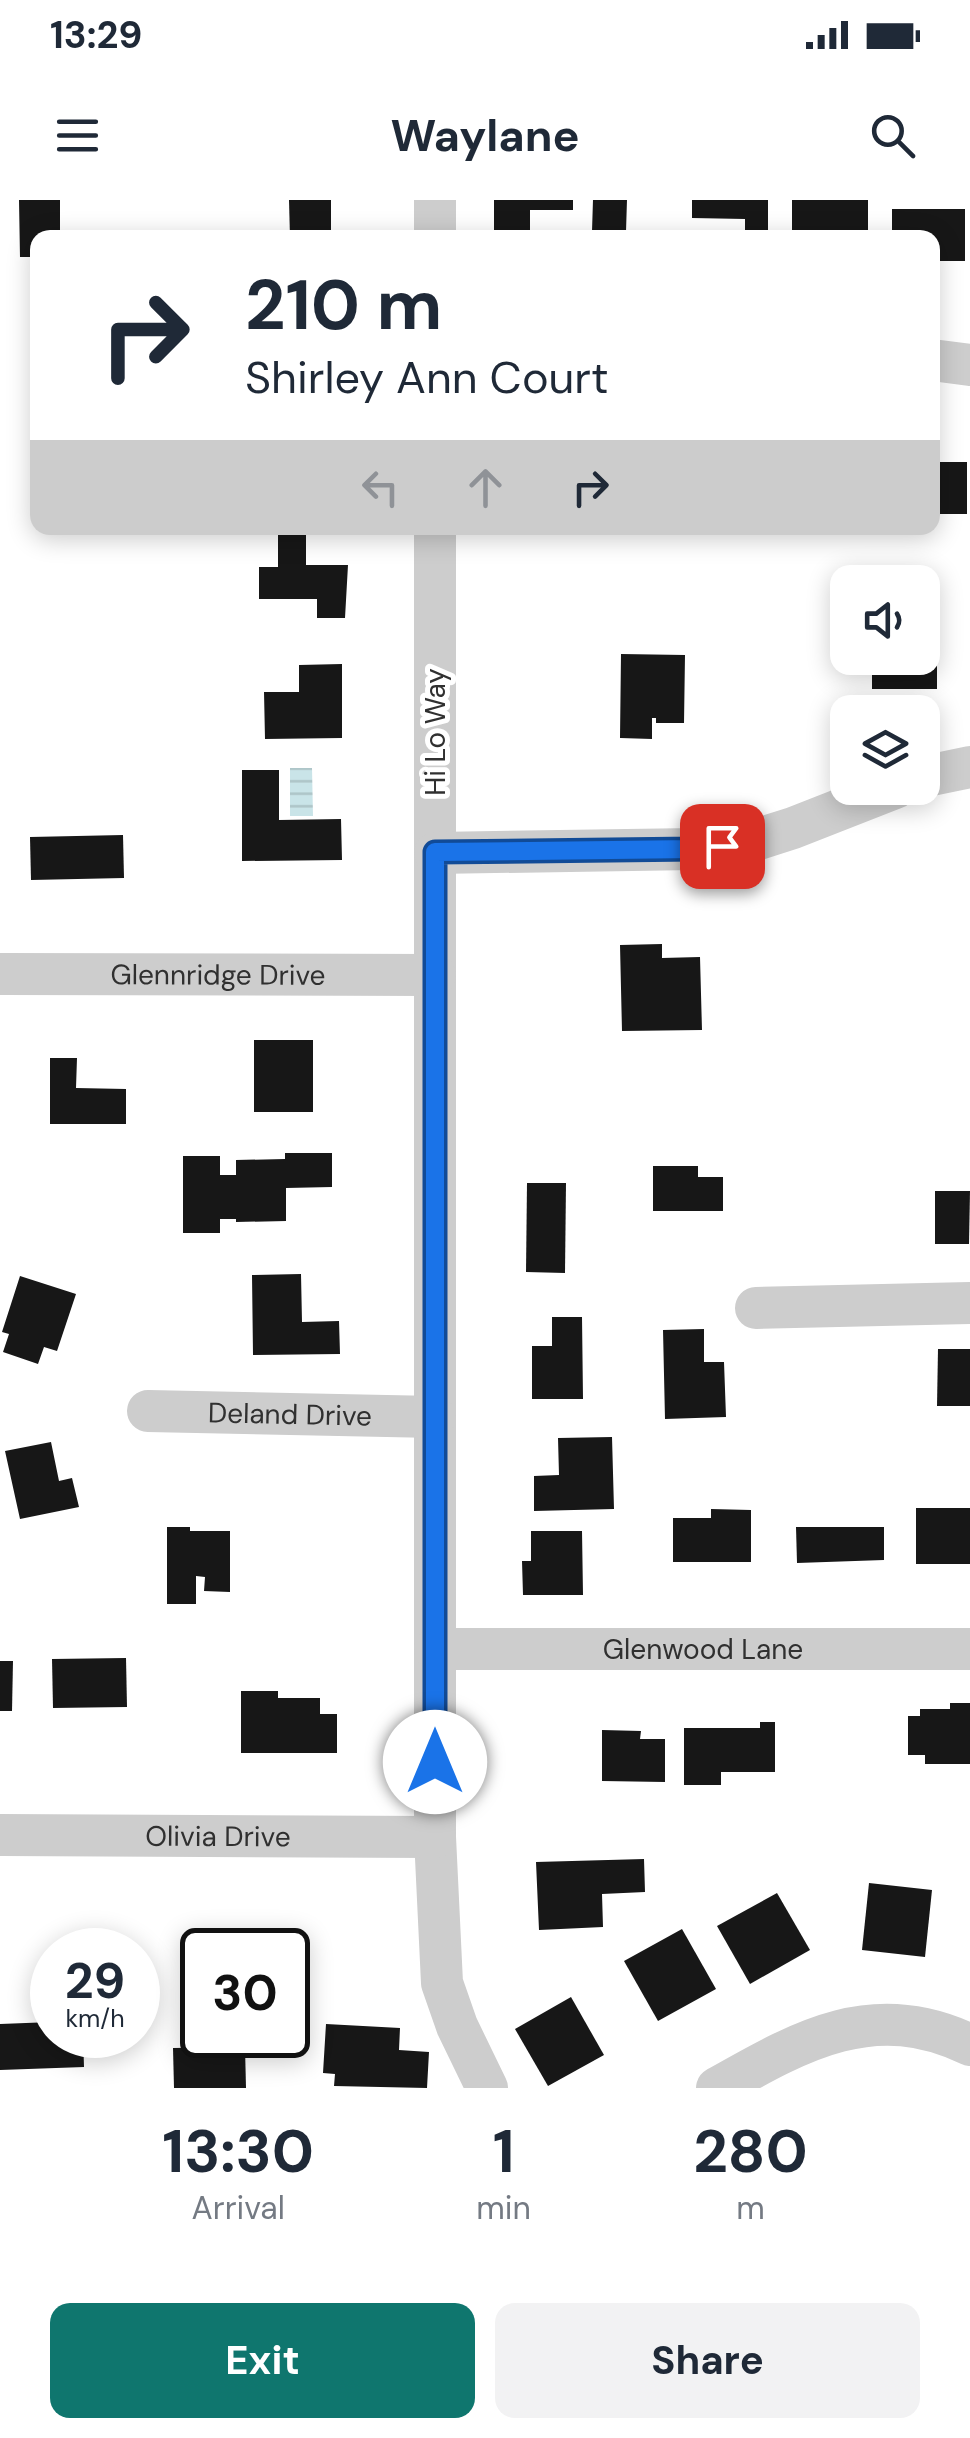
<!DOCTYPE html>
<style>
:root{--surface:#fff;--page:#f2f2f3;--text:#1f2937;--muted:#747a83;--accent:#0f766e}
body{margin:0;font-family:"DM Sans",sans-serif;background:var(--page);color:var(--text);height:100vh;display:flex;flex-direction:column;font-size:38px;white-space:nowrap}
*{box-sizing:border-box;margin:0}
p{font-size:32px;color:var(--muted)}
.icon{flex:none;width:55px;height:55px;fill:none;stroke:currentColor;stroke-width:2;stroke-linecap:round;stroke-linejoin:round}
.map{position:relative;height:1888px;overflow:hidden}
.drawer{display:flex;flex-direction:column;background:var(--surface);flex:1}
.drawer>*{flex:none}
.banner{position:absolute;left:30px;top:30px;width:910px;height:305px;border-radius:20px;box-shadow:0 5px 25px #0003;background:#fff;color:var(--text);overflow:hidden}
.fabs{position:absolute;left:830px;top:365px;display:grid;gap:20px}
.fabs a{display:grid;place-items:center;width:110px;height:110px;border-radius:20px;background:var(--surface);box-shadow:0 5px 25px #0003;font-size:50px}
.speed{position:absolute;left:30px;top:1728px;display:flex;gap:20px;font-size:50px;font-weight:700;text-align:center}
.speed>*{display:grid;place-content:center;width:130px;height:130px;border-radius:50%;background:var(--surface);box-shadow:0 5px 25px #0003;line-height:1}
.speed small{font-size:25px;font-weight:400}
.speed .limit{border:5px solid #111;border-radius:15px;background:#fff;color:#111}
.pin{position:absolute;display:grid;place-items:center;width:85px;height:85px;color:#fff;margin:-42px;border-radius:20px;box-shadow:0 5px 15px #0006}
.me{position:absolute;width:110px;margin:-55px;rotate:0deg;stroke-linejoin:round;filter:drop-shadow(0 0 8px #0008)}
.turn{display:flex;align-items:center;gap:35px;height:210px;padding:0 50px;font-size:45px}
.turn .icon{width:130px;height:130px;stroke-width:2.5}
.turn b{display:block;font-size:70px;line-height:85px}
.lanes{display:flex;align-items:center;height:95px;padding:0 50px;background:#0003;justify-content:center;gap:50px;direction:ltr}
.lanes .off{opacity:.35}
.eta{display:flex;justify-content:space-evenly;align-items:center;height:170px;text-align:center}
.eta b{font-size:60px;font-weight:700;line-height:70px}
.button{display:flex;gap:20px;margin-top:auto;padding:20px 50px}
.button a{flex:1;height:115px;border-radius:20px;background:var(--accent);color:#fff;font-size:40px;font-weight:700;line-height:115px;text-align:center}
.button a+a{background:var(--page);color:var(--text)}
.status{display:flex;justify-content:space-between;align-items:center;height:70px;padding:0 50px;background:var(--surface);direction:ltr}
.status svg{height:28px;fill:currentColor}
header{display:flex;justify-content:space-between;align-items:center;height:130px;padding:0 50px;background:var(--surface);font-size:45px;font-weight:700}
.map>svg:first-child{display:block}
</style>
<div class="status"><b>13:29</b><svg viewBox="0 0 49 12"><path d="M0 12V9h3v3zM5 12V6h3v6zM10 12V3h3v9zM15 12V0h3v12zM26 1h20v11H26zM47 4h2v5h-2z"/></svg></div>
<header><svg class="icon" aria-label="menu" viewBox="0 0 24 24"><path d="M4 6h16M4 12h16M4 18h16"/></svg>Waylane<svg class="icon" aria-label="search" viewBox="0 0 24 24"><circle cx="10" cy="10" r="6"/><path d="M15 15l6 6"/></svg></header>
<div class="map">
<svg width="970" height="1888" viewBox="0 0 970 1888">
<defs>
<pattern id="water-rules" width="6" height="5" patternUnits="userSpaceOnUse" patternTransform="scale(2.5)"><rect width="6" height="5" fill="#c9e4e8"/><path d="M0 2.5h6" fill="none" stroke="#adc4c7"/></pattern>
</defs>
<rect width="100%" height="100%" fill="#fff"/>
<path fill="url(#water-rules)" d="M 290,568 L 312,568 L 313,616 L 290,616 Z"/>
<g fill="#171717">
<path d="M 19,0 L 60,0 L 60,38 L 38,38 L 38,57 L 20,57 Z"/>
<path d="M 289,0 L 331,0 L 331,38 L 290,38 Z"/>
<path d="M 494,0 L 573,0 L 573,10 L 530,10 L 530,38 L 494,38 Z"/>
<path d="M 593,0 L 627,0 L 626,31 L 592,31 Z"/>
<path d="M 692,0 L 768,0 L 768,38 L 745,38 L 745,19 L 692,18 Z"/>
<rect x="792" y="0" width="76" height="38"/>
<path d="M 892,9 L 965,9 L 965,61 L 932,61 L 932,38 L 892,38 Z"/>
<path d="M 34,220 L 38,220 L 38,293 L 31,292 Z"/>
<rect x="932" y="262" width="35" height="52"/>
<path d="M 278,328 L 306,328 L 306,365 L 348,365 L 345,418 L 317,418 L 317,399 L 259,399 L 259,367 L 278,367 Z"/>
<rect x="922" y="384" width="14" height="33"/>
<path d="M 922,423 L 937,423 L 937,489 L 872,489 L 872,458 L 922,458 Z"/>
<path d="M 621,454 L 685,455 L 684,523 L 656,523 L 656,518 L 652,518 L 652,539 L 620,538 Z"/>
<path d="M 342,464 L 342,538 L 265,539 L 264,492 L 299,492 L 299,465 Z"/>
<path d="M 242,570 L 279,570 L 279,620 L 341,619 L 342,660 L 242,661 Z"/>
<path d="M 123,635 L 124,678 L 31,680 L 30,637 Z"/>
<path d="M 662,744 L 662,758 L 700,757 L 702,830 L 622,831 L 620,745 Z"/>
<rect x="254" y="840" width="59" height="72"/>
<path d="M 50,858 L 77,858 L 76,888 L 126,889 L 126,924 L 50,924 Z"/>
<path d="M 285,953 L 332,953 L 332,987 L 286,988 L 286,1021 L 236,1022 L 236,1019 L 220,1019 L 220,1033 L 183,1033 L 183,956 L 220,956 L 220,975 L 236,975 L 236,960 L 285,959 Z"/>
<path d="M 653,966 L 698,966 L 698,977 L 723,977 L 723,1011 L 653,1011 Z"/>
<path d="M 527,983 L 566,983 L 565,1073 L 526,1072 Z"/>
<path d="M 935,991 L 970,991 L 969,1044 L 935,1044 Z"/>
<path d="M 301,1074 L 302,1122 L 339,1121 L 340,1154 L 253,1155 L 252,1075 Z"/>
<path d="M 20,1076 L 76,1094 L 57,1151 L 44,1147 L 38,1164 L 3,1152 L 9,1134 L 2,1132 Z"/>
<path d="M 552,1117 L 582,1117 L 583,1199 L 532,1199 L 532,1146 L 552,1146 Z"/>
<path d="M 704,1129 L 704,1162 L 724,1162 L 726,1217 L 665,1219 L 663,1130 Z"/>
<path d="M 938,1149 L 970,1149 L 970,1206 L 937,1206 Z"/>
<path d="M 612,1237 L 614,1309 L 534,1311 L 534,1276 L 559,1275 L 558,1238 Z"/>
<path d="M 51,1242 L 59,1281 L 72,1278 L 79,1307 L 20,1319 L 5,1251 Z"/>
<rect x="916" y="1308" width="54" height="56"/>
<path d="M 711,1309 L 751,1310 L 751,1362 L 673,1362 L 673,1318 L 711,1318 Z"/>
<path d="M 167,1327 L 190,1327 L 190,1331 L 230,1331 L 230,1392 L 204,1391 L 205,1377 L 196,1376 L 196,1404 L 167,1404 Z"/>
<path d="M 796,1327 L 884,1327 L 884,1360 L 797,1363 Z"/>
<path d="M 531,1331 L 582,1331 L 583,1395 L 523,1395 L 522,1361 L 531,1361 Z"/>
<path d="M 126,1458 L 127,1507 L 53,1508 L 52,1459 Z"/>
<path d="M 0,1461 L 13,1461 L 12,1511 L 0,1511 Z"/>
<path d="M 241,1491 L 278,1491 L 278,1498 L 320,1498 L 320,1514 L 337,1514 L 337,1553 L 241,1553 Z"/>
<path d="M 950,1503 L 970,1503 L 970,1564 L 925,1564 L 925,1555 L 908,1555 L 908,1516 L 920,1516 L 920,1509 L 950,1509 Z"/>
<path d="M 760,1522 L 775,1522 L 775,1572 L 721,1572 L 721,1585 L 684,1585 L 684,1528 L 760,1528 Z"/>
<path d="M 602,1530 L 641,1531 L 640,1539 L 665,1539 L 665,1582 L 602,1581 Z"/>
<path d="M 644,1659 L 645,1692 L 602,1694 L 603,1727 L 539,1730 L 536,1662 Z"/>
<path d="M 869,1683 L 932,1690 L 925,1757 L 862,1750 Z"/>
<path d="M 777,1693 L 810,1750 L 750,1784 L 717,1726 Z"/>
<path d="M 682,1729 L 716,1789 L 658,1821 L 624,1761 Z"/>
<path d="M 571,1797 L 604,1855 L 548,1886 L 515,1829 Z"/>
<path d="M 52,1822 L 52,1835 L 83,1835 L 84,1867 L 0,1870 L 0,1824 Z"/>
<path d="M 326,1824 L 400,1828 L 399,1850 L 429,1852 L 427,1888 L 334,1886 L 335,1874 L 323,1873 Z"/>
<path d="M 245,1847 L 246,1888 L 174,1888 L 173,1848 Z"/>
</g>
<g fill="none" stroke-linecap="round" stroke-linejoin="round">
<g stroke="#cdcdcd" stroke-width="42">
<path d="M 435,0 L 435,38"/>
<path d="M 932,160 L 970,165"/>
<path d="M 435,328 L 435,1637 L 442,1783 L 457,1826 L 487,1888"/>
<path d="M 922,577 L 970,567"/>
<path d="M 435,653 L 694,649 L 749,642 L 793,628 L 895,588"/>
<path id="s1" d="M 0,774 L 435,775"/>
<path d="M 756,1108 L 970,1103"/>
<path id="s2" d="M 148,1211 L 435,1217"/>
<path id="s3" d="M 435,1449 L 970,1449"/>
<path id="s4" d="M 0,1635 L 435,1637"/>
<path d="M 717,1888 C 800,1841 874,1798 970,1845"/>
</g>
</g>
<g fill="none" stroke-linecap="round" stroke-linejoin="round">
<g stroke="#114b97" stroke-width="25">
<path id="route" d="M 435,1562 L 435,652 L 694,649 L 722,646"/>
</g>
<use href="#route" stroke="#1a73e8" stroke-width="18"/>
</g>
<g text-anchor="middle" stroke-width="10" stroke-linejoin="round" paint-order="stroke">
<g font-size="28" fill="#303030" stroke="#fff">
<text transform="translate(435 532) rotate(-90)" y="10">Hi Lo Way</text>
<text dy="10" stroke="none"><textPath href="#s1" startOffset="218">Glennridge Drive</textPath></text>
<text dy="10" stroke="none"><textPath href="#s2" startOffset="142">Deland Drive</textPath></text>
<text dy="10" stroke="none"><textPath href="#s3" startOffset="268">Glenwood Lane</textPath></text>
<text dy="10" stroke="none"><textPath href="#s4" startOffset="218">Olivia Drive</textPath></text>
</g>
</g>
</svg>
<div class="fabs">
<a><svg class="icon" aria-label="sound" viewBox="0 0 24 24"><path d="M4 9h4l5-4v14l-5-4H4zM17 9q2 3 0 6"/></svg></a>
<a><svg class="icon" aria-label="layers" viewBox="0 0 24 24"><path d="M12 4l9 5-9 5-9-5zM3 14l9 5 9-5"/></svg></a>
</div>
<div class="speed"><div>29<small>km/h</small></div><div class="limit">30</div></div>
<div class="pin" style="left:722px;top:646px;background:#d93025"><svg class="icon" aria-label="arrive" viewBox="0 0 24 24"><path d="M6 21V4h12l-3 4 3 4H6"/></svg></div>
<svg class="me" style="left:435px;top:1562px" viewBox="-20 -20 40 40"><circle r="19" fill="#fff"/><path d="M0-13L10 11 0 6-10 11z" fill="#1a73e8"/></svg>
<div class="banner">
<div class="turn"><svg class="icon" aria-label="right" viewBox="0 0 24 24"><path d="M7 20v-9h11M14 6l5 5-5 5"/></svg><div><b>210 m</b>Shirley Ann Court</div></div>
<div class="lanes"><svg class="icon off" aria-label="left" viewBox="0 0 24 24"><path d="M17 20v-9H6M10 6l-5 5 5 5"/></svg><svg class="icon off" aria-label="ahead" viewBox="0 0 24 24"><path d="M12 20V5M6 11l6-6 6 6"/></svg><svg class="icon" aria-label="right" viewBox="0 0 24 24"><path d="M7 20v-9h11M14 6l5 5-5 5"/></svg></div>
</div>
</div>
<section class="drawer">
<div class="eta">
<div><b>13:30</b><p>Arrival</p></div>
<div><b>1</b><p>min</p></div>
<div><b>280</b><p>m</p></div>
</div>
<div class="button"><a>Exit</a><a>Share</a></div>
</section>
